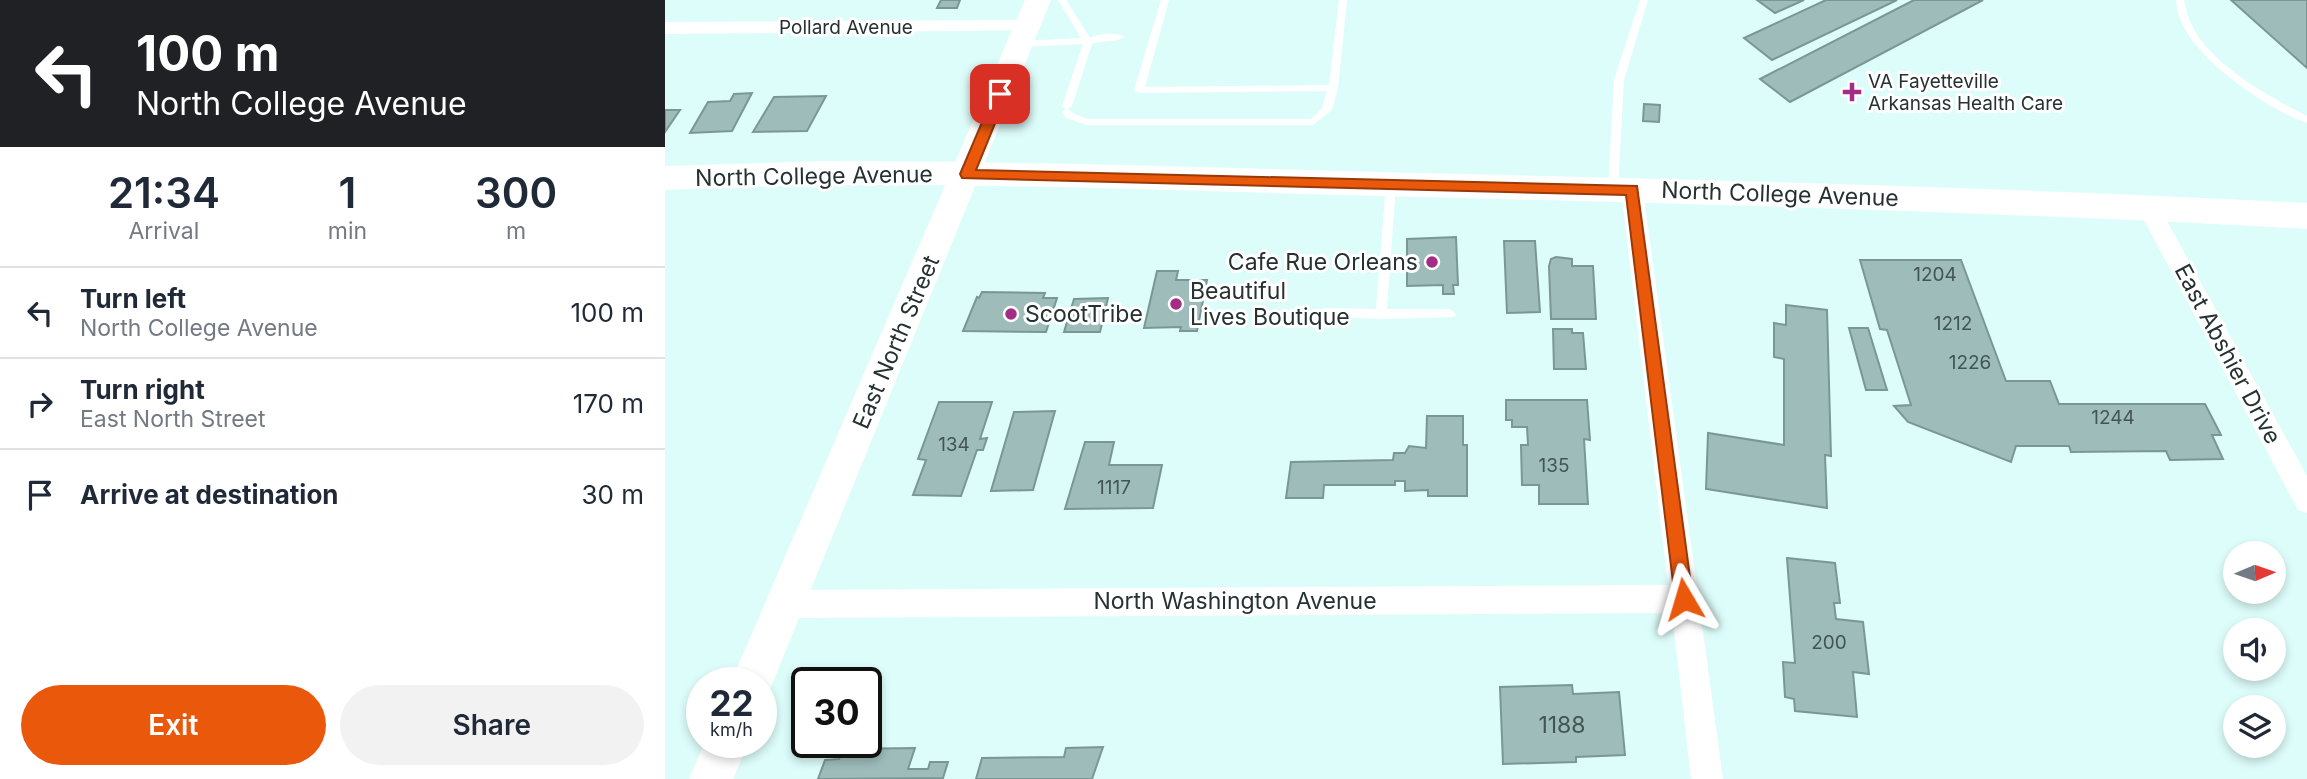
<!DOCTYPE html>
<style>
:root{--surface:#fff;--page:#f2f2f3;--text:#1f2937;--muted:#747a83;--line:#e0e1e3;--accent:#ea580c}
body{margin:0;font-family:Inter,sans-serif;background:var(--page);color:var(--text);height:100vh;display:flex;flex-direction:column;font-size:26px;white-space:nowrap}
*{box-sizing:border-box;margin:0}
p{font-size:23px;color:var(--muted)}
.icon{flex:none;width:38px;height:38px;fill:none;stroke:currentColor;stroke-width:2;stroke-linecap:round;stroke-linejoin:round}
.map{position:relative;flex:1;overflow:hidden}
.panel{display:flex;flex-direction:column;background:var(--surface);width:665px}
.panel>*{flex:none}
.top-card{background:#202124;color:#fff;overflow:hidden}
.needle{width:46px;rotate:88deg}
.buttons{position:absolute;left:1558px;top:541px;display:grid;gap:14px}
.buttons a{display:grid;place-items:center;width:63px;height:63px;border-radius:50%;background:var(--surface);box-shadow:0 4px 10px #0003;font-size:35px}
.speed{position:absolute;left:21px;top:667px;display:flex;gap:14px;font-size:35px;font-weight:700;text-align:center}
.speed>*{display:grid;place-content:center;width:91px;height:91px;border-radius:50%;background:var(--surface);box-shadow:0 4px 10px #0003;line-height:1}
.speed small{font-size:18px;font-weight:400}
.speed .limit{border:4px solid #111;border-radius:10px;background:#fff;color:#111}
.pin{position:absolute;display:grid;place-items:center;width:60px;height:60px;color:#fff;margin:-30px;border-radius:14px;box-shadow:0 4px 10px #0006}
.me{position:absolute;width:77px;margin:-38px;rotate:353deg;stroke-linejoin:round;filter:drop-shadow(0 0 5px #0008)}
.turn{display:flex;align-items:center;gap:24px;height:147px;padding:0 21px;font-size:32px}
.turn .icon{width:91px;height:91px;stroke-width:2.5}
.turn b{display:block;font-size:49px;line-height:60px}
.eta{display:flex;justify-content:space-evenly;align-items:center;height:119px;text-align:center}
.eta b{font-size:42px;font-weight:600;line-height:49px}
.primary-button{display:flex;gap:14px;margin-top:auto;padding:14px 21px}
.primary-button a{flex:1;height:80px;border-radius:42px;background:var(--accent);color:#fff;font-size:28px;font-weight:600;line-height:80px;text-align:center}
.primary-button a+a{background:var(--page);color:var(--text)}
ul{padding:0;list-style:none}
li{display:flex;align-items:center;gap:21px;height:91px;padding:0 21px;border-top:2px solid var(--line)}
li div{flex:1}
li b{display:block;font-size:26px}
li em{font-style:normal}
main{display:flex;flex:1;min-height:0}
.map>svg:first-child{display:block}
</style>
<main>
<section class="panel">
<div class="top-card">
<div class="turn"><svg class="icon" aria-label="left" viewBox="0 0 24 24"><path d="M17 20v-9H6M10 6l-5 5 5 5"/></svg><div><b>100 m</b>North College Avenue</div></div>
</div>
<div class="eta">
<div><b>21:34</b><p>Arrival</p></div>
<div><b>1</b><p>min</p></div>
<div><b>300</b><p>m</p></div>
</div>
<ul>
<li><svg class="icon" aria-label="left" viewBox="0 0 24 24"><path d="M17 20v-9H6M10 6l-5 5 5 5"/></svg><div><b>Turn left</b><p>North College Avenue</p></div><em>100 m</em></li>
<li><svg class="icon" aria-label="right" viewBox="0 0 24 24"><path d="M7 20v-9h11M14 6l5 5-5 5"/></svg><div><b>Turn right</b><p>East North Street</p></div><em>170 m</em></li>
<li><svg class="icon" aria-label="arrive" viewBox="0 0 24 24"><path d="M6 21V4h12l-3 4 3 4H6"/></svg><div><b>Arrive at destination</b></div><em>30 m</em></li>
</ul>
<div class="primary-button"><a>Exit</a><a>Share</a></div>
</section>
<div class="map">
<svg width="1642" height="779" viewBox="0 0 1642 779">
<rect width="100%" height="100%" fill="#ddfdfa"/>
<g fill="#9ebdba" stroke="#7a9795" stroke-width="2">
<path d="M 276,0 L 295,0 L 292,8 L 272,8 Z"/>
<path d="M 1092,0 L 1139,0 L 1110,13 Z"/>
<path d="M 1161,0 L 1232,0 L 1107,60 L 1079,38 Z"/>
<path d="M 1249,0 L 1318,0 L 1125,102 L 1095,79 Z"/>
<path d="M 1566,0 L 1642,0 L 1642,68 Z"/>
<path d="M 87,93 L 67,131 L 25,133 L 43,102 L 65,101 L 69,94 Z"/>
<path d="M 161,96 L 142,131 L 88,132 L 109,97 Z"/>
<path d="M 979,104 L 995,105 L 994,122 L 978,121 Z"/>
<path d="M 0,110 L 15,110 L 0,132 Z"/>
<path d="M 791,237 L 793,285 L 788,285 L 789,294 L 778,294 L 778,285 L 742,286 L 742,239 Z"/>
<path d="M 839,241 L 870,241 L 875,312 L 842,313 Z"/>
<path d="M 891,257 L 907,259 L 907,266 L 928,266 L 931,319 L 886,319 L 884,266 L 886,259 Z"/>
<path d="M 1195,260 L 1296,260 L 1341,381 L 1385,381 L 1394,404 L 1540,404 L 1556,435 L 1547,435 L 1558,459 L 1505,460 L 1501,451 L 1406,452 L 1404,446 L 1351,446 L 1346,462 L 1243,422 L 1229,406 L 1246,405 L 1222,330 L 1215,329 Z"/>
<path d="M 492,271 L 513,271 L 511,280 L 542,280 L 532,331 L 515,331 L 516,327 L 479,328 Z"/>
<path d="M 317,292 L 380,293 L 378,298 L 392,298 L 381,332 L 298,331 L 312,297 L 314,298 Z"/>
<path d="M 443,298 L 435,332 L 399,332 L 409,299 Z"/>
<path d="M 1121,305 L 1162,310 L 1166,456 L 1160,455 L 1162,508 L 1041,489 L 1043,433 L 1119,445 L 1119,359 L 1109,357 L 1109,323 L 1121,325 Z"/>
<path d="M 1184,328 L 1203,328 L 1222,390 L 1201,390 Z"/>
<path d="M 888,329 L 907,329 L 907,333 L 918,333 L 921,369 L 889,369 Z"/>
<path d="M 841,400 L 922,400 L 925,440 L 919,439 L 923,504 L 874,504 L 874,485 L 857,485 L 856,445 L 863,445 L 862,427 L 847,427 L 847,420 L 841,420 Z"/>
<path d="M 274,402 L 327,402 L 315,439 L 322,438 L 318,450 L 312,450 L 296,496 L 248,495 L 261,460 L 253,459 Z"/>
<path d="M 390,411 L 368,490 L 326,491 L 349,412 Z"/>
<path d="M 762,416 L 798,416 L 798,445 L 802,445 L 802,496 L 763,496 L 763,490 L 740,491 L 740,481 L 730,481 L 730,485 L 659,485 L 658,498 L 621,498 L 626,462 L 728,460 L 729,453 L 740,453 L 744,446 L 761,448 Z"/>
<path d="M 420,442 L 449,442 L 444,465 L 497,465 L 488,508 L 400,509 Z"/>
<path d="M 1122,558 L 1170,563 L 1175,603 L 1169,603 L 1171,619 L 1198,622 L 1204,674 L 1188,672 L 1192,717 L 1130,711 L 1129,699 L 1120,697 L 1118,662 L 1130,663 Z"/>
<path d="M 907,685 L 908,694 L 954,692 L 960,755 L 911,757 L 911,762 L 838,764 L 835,687 Z"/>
<path d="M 438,747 L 427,779 L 311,779 L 317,758 L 399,757 L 401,748 Z"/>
<path d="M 250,748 L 243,769 L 263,769 L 265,762 L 283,762 L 278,778 L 153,779 L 160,760 L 174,759 L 178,749 Z"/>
</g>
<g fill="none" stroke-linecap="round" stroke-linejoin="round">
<g fill="#fff" fill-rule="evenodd">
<path d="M 393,0 L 401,0 L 425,38 C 433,33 452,32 460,37 C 451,43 437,40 427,44 L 407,106 L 403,109 L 409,114 L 423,119 L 646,119 L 657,108 L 662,91 L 474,93 L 469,90 L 496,0 L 504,0 L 480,87 L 664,85 L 674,0 L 682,0 L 673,88 L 667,110 L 648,125 L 422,125 L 401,118 L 397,112 L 401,109 L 397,106 L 418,44 L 356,47 L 351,44 L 356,41 L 416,38 Z"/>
<path d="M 975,0 L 983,0 L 959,80 L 953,189 L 948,193 L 943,189 L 949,80 Z"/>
<path d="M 1511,0 L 1519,0 C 1521,7 1522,15 1525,21 C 1542,63 1603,96 1642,116 L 1642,123 C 1602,109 1532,61 1516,21 C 1513,15 1512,7 1511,0 Z"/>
<path d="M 726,180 L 731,184 L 722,309 L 785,309 L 791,314 L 789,317 L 716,319 L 655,316 L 653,313 L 655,310 L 659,308 L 711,309 L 721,184 Z"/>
</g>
<g fill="#fff" fill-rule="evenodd">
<path d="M 363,20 L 372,26 L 369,30 L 0,34 L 0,22 Z"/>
<path d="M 967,182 L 974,185 L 978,190 L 1058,779 L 1026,779 L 1007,613 L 120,618 L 110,614 L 106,604 L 110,594 L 120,590 L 1003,585 L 956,190 L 960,185 Z"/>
<path d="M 1483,199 L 1491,201 L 1642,476 L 1642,513 L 1633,510 L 1472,207 L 1475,201 Z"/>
</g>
<g fill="#fff" fill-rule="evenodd">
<path d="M 360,0 L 386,0 L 108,682 L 102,697 L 96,699 L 96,682 L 66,682 Z"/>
<path d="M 40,742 L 84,742 L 68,779 L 24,779 Z"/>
</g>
<path fill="#fff" fill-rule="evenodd" d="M 161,161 C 345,161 528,167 712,172 C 1022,179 1332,187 1642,203 L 1642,229 C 1320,211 999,203 677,195 C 451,189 226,179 0,190 L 0,166 Z"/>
</g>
<path fill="#ea580c" stroke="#983908" stroke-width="2" d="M 335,89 L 342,94 L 311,170 L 972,186 L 1028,599 L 1025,605 L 1019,608 L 1013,605 L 1010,599 L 961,195 L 297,178 L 295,174 L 329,94 Z"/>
<g fill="#a32c84" stroke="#fff" stroke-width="2.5">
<path d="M1183.5 81.5h7v7h7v7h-7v7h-7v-7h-7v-7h7z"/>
<circle cx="767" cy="262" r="7"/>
<circle cx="511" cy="304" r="7"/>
<circle cx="346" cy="314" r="7"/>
</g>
<g text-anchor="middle" stroke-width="6" stroke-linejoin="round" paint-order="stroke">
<g font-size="19" fill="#253231" stroke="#fff">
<text x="181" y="34">Pollard Avenue</text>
</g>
<g font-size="19" fill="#253231" stroke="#fff" text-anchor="start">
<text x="1203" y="88">VA Fayetteville<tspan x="1203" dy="22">Arkansas Health Care</tspan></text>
</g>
<g font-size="19" fill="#435553">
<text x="1270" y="281">1204</text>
<text x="1288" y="330">1212</text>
<text x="1305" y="369">1226</text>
<text x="1448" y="424">1244</text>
<text x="289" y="451">134</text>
<text x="889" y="472">135</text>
<text x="449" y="494">1117</text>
<text x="1164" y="649">200</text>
</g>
<g font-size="23" fill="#253231" stroke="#fff">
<text transform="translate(149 176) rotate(-1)" y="8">North College Avenue</text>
<text transform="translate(1115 194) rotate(2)" y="8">North College Avenue</text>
<text transform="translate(231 342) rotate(-67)" y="8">East North Street</text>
<text transform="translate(1563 354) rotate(62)" y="8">East Abshier Drive</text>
<text x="570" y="609">North Washington Avenue</text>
</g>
<g font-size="23" fill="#253231" stroke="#fff" text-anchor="start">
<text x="753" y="270" text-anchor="end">Cafe Rue Orleans</text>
<text x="525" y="299">Beautiful<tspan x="525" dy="26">Lives Boutique</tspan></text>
<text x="360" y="322">ScootTribe</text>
</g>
<g font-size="23" fill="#435553">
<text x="897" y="733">1188</text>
</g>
</g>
</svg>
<div class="buttons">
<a><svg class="needle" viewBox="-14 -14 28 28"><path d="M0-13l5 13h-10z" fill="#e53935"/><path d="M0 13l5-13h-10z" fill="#747a83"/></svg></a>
<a><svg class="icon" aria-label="sound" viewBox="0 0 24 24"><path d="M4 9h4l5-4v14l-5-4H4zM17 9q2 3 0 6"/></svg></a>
<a><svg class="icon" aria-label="layers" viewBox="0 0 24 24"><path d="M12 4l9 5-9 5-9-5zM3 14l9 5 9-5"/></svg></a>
</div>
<div class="speed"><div>22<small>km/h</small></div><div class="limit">30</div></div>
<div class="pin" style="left:335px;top:94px;background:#d93025"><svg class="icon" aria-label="arrive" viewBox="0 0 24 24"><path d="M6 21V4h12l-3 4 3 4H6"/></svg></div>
<svg class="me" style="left:1019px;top:599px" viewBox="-20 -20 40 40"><path d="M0-17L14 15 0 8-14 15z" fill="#ea580c" stroke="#fff" stroke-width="4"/></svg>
</div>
</main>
